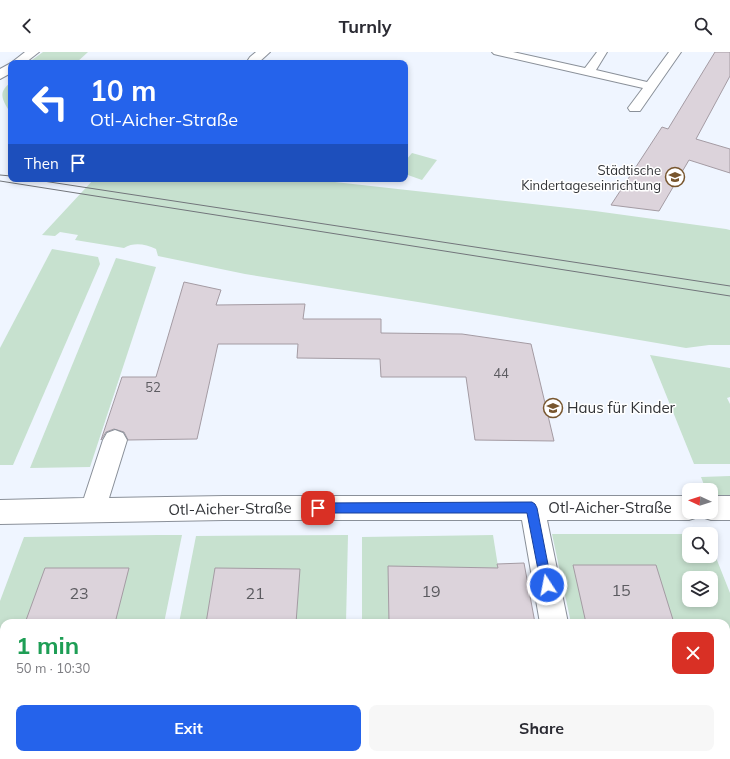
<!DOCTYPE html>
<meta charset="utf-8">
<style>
:root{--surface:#fff;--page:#f7f7f7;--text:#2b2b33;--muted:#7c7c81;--accent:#2563eb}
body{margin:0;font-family:Mulish,sans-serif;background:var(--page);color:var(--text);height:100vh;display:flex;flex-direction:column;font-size:15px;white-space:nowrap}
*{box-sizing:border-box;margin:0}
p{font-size:13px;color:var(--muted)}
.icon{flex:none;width:22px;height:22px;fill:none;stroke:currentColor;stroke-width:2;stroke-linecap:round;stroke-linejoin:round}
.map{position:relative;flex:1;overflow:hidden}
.side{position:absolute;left:0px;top:567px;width:730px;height:140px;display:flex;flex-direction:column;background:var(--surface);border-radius:12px 12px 0 0;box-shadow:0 2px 6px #0003}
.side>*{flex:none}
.guide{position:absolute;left:8px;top:8px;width:400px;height:122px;border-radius:8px;box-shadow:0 2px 6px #0003;background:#2563eb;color:#fff;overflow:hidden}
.needle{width:26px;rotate:273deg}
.controls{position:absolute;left:682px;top:431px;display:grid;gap:8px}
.controls a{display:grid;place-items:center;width:36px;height:36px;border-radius:8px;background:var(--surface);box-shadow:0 2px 6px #0003;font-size:20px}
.pin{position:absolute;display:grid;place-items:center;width:34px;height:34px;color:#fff;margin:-17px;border-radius:8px;box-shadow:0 2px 6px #0006}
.me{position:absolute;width:44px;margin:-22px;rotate:349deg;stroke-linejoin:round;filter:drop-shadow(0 0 3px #0008)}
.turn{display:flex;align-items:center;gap:14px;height:84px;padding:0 16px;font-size:18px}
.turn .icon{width:52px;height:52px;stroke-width:2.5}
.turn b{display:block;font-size:28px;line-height:34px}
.then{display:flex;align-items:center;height:38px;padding:0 16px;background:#0003;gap:8px;font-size:15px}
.round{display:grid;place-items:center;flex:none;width:42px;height:42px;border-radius:8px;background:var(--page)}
.summary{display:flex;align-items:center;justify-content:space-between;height:68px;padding:0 16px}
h1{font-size:24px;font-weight:700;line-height:30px;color:#1e9e55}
.cta{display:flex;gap:8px;margin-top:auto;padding:8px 16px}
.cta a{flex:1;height:46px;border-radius:8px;background:var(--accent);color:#fff;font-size:16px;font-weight:700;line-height:46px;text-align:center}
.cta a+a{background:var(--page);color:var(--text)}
header{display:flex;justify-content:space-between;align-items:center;height:52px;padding:0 16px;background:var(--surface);font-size:18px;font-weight:700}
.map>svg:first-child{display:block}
</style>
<header><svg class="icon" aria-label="back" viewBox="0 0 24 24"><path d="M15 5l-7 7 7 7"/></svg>Turnly<svg class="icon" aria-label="search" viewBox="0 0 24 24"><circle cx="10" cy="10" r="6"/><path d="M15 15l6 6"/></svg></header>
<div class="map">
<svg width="730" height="707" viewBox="0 0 730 707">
<rect width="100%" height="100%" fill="#eff5ff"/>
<g fill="#c7e1cf" fill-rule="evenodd">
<path d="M 43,0 L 88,0 L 76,11 L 32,11 L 32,8 Z"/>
<path d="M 11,30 L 11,57 L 8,57 C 0,44 0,39 11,30 Z"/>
<path d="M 412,101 L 437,108 L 422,128 L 405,122 L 405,109 Z"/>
<path d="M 94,127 L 308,127 L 595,159 L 726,177 L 730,178 L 730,293 L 709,293 L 686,296 L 424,251 L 245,222 L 158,204 L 156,197 C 145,192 134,190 124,196 L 75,188 L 78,183 L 60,180 L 55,184 L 42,183 Z"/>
<path d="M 52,197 L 98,205 L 100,212 L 13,413 L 0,413 L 0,296 Z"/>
<path d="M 116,206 L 156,215 L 90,415 L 30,416 Z"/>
<path d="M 650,303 L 730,316 L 730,345 L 727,346 L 730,352 L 730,412 L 694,412 Z"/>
<path d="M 730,424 L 730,443 L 711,443 L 711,438 L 706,438 L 701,425 Z"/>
<path d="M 552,482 L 706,482 L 689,482 L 689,504 L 711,504 L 711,493 L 730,541 L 730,707 L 601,707 L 600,703 L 726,703 L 726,571 L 571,571 ZM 689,526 L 711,526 L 711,548 L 689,548 Z"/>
<path d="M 157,483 L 182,483 L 164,571 L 4,571 L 4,703 L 137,703 L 136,707 L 0,707 L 0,549 L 24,485 Z"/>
<path d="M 348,483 L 346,571 L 179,571 L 196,484 Z"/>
<path d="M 493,483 L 507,571 L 362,571 L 362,485 Z"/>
<path d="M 173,703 L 343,703 L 343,706 L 422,706 L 422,703 L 528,703 L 529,707 L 172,707 Z"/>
</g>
<g fill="#dcd3db" stroke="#a49ba3">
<path d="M 715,0 L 730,0 L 730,24 L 696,87 L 730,97 L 730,121 L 689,108 L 659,159 L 611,153 L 662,75 L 668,77 Z"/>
<path d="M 184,230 L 221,238 L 216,253 L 305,252 L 303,267 L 381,267 L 381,281 L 462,282 L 531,292 L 554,389 L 475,388 L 466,325 L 381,325 L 380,307 L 297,306 L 298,292 L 218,292 L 197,387 L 128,388 L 124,380 L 114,377 L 106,380 L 101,388 L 122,325 L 156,325 Z"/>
<path d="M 524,511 L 535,571 L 389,571 L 388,514 L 498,516 L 497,512 Z"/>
<path d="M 573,513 L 656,513 L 674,571 L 586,571 Z"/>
<path d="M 45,516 L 129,516 L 115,571 L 25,571 Z"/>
<path d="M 215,516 L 300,517 L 296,571 L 206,571 Z"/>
</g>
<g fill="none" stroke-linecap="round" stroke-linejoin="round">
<g stroke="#8a9099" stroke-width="2">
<g id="minor">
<path d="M 25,0 L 39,0 L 25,11 L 11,11 Z"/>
<path d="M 256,0 L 270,0 L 258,11 L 246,11 L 250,5 Z"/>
<path d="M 492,0 L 513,0 L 585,16 L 597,0 L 607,0 L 596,18 L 647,30 L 669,0 L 681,0 L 640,59 L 630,59 L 628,56 L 643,36 L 498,3 L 494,2 Z"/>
<path d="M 11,11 L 11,21 L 0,27 L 0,17 Z"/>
<path d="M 115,378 L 123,381 L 127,388 L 109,446 L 224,444 L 689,444 L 689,460 L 700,460 L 698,465 L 689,468 L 547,468 L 568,571 L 540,571 L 522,468 L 224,468 L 0,472 L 0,448 L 84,446 L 103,388 L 107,381 Z"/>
<path d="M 711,444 L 730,444 L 730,468 L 711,468 L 702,465 L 700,460 L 711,460 Z"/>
<path d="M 564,703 L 596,703 L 597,707 L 565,707 Z"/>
</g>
</g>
<use href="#minor" fill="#fff" fill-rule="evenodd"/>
<g stroke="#72757b" stroke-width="1">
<path d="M 0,123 L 11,124"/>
<path d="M 30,127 L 730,234"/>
<path d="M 0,129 L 730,244"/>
</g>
</g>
<path fill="#2563eb" stroke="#184099" d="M 532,450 L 535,452 L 537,456 L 552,533 L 551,537 L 547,539 L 543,537 L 541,533 L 527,461 L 318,461 L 314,460 L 313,456 L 314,453 L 318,451 Z"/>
<defs>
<g id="school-ring" transform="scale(1)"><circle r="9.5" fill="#fff" stroke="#78562e" stroke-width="1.5"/><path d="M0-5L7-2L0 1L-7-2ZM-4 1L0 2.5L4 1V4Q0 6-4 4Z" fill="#78562e"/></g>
</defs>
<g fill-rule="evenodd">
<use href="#school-ring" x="675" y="125"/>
<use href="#school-ring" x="553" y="356"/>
</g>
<g text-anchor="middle" stroke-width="3" stroke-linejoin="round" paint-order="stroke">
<g font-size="13" fill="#313337" stroke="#fff" text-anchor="end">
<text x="661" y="123">Städtische<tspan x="661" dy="15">Kindertageseinrichtung</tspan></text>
</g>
<g font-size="13" fill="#5c5b60">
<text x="501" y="326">44</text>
<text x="153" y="340">52</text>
</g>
<g font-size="15" fill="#313337" stroke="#fff" text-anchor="start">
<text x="567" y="361">Haus für Kinder</text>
</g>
<g font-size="15" fill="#313337" stroke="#fff">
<text x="610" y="461">Otl-Aicher-Straße</text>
<text transform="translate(230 457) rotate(-1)" y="5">Otl-Aicher-Straße</text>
</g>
<g font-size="16" fill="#5c5b60">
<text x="621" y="544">15</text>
<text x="431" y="545">19</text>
<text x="79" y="547">23</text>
<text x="255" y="547">21</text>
</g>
</g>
</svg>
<div class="controls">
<a><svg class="needle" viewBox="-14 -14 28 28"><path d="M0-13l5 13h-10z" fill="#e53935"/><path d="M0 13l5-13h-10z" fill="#7c7c81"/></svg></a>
<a><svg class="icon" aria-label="search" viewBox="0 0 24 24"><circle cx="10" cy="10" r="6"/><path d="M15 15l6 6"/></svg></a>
<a><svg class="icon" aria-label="layers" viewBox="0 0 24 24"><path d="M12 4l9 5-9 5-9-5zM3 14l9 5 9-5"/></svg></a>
</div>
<div class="pin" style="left:318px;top:456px;background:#d93025"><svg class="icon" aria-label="arrive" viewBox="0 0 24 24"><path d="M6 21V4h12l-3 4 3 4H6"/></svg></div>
<svg class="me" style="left:547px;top:533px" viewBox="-20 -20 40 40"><circle r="17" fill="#2563eb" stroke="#fff" stroke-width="3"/><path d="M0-11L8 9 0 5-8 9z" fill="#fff"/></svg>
<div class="guide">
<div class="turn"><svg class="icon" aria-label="left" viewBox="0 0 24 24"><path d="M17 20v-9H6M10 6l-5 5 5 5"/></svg><div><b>10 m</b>Otl-Aicher-Straße</div></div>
<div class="then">Then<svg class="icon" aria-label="arrive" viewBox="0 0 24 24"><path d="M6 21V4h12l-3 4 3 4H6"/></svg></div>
</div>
<section class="side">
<div class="summary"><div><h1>1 min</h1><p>50 m · 10:30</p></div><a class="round" style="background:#d93025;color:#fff"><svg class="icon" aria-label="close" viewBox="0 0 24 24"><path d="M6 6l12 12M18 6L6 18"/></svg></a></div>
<div class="cta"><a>Exit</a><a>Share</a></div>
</section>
</div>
